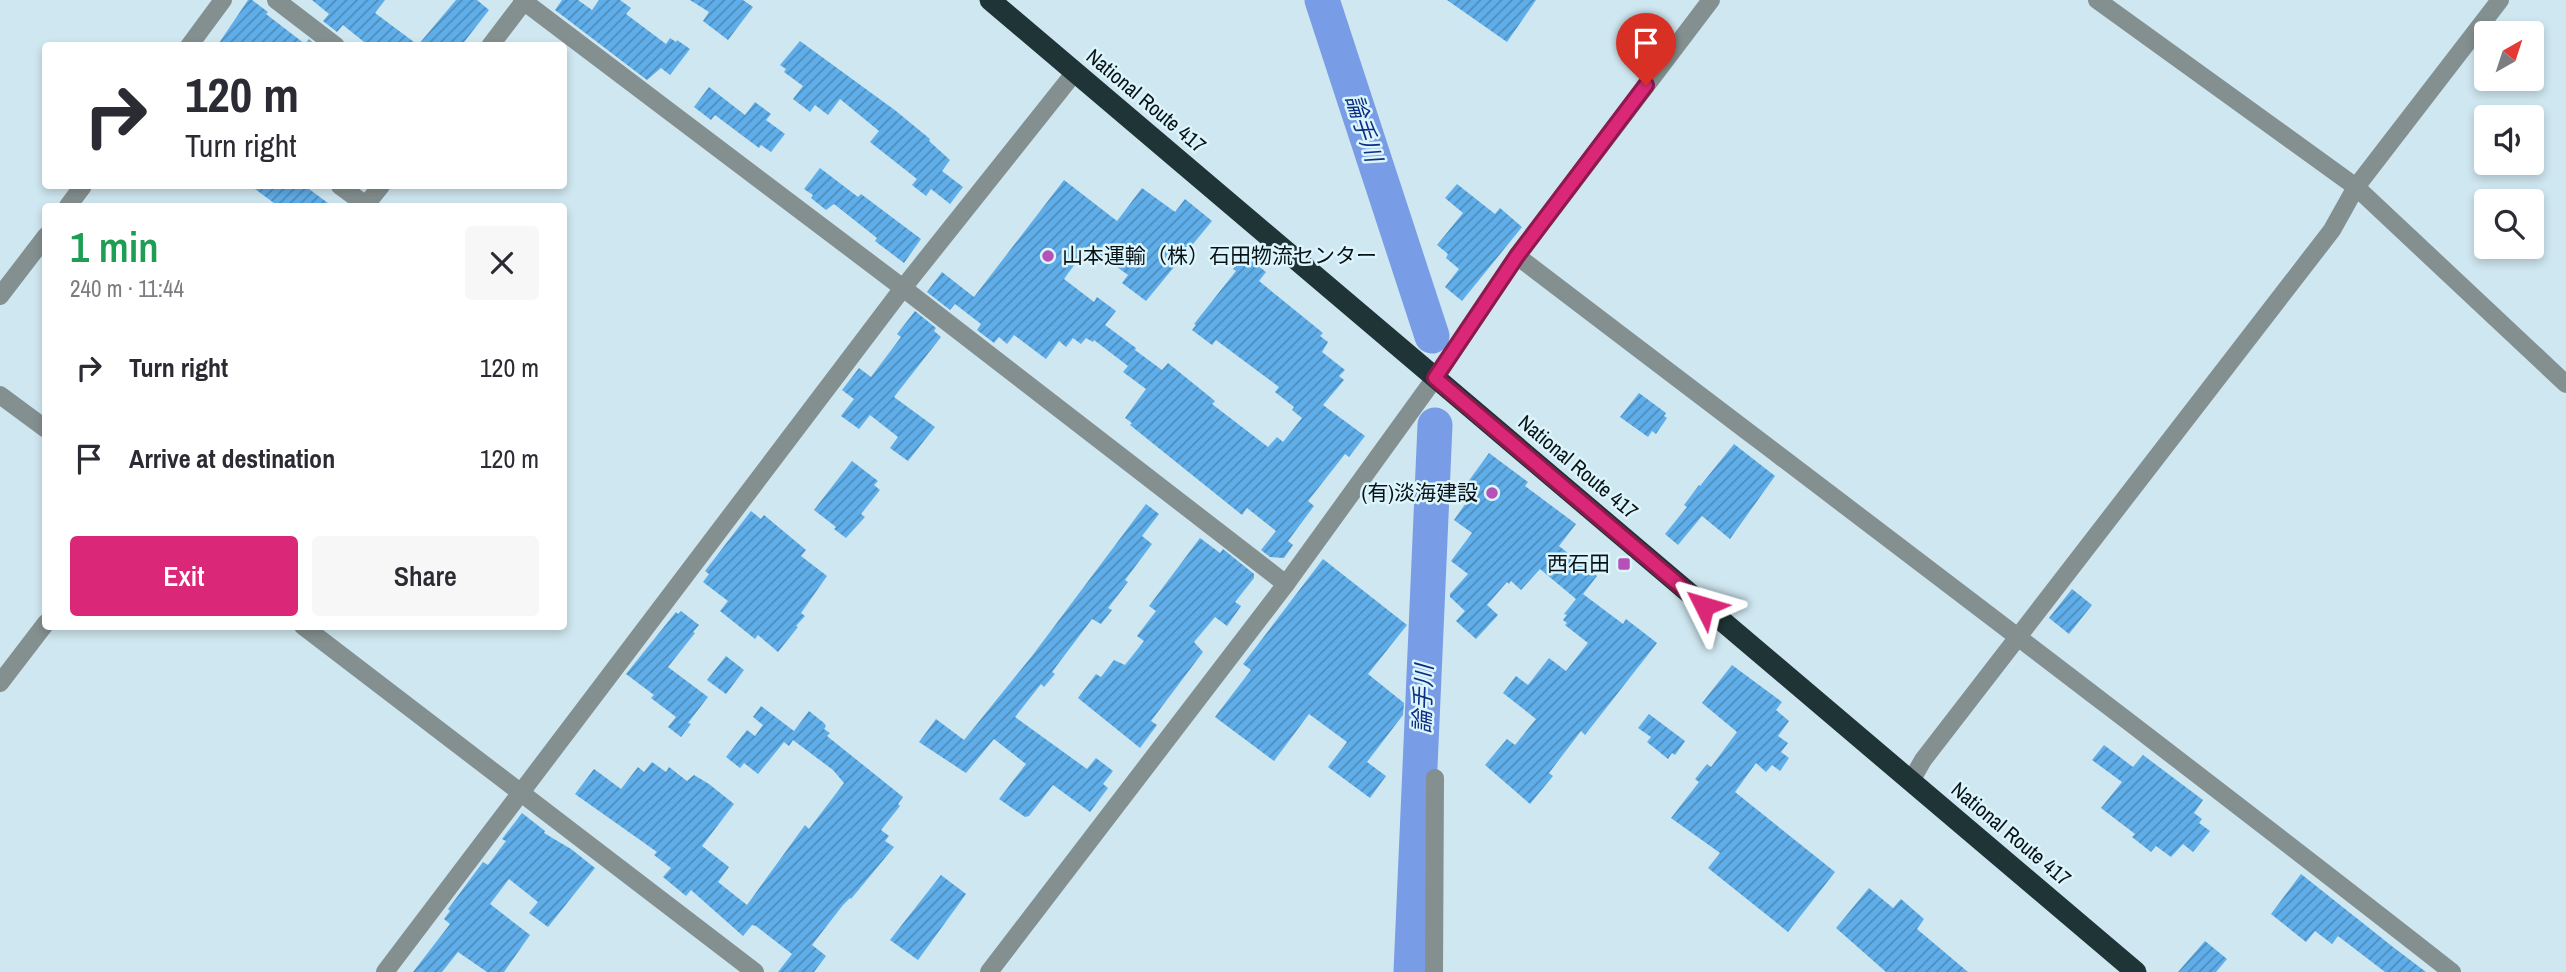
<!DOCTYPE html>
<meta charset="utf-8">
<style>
:root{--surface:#fff;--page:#f7f7f7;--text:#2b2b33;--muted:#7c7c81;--accent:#db2777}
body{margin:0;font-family:"Archivo Narrow","Noto Sans JP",sans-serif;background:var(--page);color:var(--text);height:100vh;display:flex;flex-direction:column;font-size:26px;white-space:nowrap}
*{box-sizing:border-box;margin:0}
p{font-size:23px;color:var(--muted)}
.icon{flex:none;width:38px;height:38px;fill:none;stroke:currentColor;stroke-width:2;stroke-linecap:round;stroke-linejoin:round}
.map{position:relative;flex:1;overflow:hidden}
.details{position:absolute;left:42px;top:203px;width:525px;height:427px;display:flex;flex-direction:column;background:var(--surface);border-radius:7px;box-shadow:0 4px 10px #0003}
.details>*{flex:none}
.top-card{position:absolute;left:42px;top:42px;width:525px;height:147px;border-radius:7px;box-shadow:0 4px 10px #0003;background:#fff;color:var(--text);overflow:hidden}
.needle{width:46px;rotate:39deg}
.tools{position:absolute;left:2474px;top:21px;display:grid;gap:14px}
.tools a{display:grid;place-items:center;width:70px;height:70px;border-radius:7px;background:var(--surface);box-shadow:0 4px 10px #0003;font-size:35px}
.pin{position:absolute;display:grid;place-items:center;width:60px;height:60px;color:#fff;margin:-72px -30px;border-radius:50% 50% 50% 0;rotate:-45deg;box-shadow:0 0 7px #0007}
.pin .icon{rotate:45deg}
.me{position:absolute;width:77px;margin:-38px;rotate:310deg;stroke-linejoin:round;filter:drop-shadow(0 0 5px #0008)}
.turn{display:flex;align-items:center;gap:24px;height:147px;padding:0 28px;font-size:32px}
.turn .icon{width:91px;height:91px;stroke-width:2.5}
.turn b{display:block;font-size:49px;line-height:60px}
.round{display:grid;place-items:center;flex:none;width:74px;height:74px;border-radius:7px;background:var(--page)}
.overview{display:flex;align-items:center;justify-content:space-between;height:119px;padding:0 28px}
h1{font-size:42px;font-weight:600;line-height:52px;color:#1e9e55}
.cta{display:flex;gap:14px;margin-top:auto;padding:14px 28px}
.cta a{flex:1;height:80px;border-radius:7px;background:var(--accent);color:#fff;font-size:28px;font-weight:600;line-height:80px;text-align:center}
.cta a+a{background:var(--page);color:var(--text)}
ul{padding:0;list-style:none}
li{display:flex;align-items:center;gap:21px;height:91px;padding:0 28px}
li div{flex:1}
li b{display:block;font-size:26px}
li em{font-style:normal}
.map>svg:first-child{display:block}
</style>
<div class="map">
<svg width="2566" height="972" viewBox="0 0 2566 972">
<defs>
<pattern id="building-hatch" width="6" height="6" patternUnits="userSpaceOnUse" patternTransform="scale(1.75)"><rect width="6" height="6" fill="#5faee9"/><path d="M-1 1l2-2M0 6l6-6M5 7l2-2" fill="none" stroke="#4d8cbc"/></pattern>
</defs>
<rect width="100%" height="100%" fill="#cfe7f0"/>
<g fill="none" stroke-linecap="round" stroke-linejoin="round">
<g stroke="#789ce6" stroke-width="35">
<path d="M 1322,0 L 1432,336"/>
<path d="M 1411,972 L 1435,425"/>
</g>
</g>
<g fill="url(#building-hatch)">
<path d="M 248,0 L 252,0 L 268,12 L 266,14 L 305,44 L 309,39 L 317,46 L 217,46 Z"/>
<path d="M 312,0 L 385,0 L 375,13 L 418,45 L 456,0 L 477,0 L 489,10 L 461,46 L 369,46 L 343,25 L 337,32 L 323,21 L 329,14 Z"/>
<path d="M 562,0 L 578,0 L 592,10 L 599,0 L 620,0 L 631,8 L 626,14 L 666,44 L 670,38 L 676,42 L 677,40 L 690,49 L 670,75 L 661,68 L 647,80 L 555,10 Z"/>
<path d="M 690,0 L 743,0 L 753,7 L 728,40 L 703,21 L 709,12 Z"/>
<path d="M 1447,0 L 1536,0 L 1507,42 Z"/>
<path d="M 800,41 L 896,111 L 930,139 L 929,141 L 950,160 L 942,171 L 963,187 L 950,204 L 931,189 L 926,196 L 912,185 L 917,179 L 870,142 L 879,131 L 840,99 L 828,115 L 815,105 L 810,112 L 793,99 L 803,86 L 784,72 L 786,69 L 780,65 Z"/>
<path d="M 709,87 L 745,115 L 755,102 L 771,114 L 766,120 L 785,134 L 771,152 L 761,145 L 759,148 L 715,115 L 711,120 L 694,107 Z"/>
<path d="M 820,168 L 858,197 L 861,194 L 921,239 L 904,263 L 875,241 L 877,238 L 834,204 L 826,210 L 811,198 L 813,195 L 804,189 Z"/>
<path d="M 1064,180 L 1117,221 L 1142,188 L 1175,212 L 1185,199 L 1212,221 L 1146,301 L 1122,283 L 1128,275 L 1088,246 L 1064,279 L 1094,302 L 1097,297 L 1116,311 L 1105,325 L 1136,348 L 1135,350 L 1162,370 L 1168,363 L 1215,401 L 1212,404 L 1268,447 L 1277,437 L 1283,442 L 1302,418 L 1292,410 L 1294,407 L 1275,392 L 1279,387 L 1216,340 L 1212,345 L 1192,330 L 1196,325 L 1194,324 L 1236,271 L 1233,269 L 1244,255 L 1266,272 L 1259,281 L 1323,333 L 1320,336 L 1328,342 L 1322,352 L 1345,370 L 1339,376 L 1344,380 L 1323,405 L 1365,436 L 1349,457 L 1345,454 L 1308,501 L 1314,506 L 1288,541 L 1293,545 L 1284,558 L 1270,557 L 1261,550 L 1276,531 L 1247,508 L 1242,515 L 1130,425 L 1132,423 L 1125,418 L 1146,389 L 1123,372 L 1128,366 L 1094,340 L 1093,342 L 1086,338 L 1081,344 L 1073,338 L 1066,347 L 1059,341 L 1046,359 L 1014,335 L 1007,344 L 999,337 L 994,343 L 977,330 L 981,324 L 955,304 L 950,310 L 927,292 L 942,272 L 974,297 Z"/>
<path d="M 1457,184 L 1495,214 L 1500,208 L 1522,227 L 1462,301 L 1445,287 L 1459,269 L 1446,258 L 1448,254 L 1437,245 L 1463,213 L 1445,198 Z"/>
<path d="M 251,186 L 305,186 L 332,206 L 278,206 Z"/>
<path d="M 915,311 L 936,328 L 934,331 L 941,337 L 894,397 L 935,427 L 908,461 L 890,448 L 898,437 L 870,415 L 859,429 L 841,416 L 854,399 L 842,390 L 859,368 L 871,377 L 901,337 L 897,334 Z"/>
<path d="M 1639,393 L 1666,413 L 1664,416 L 1667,418 L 1656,434 L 1652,431 L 1648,437 L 1620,417 Z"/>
<path d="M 1734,444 L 1775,476 L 1730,539 L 1702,516 L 1678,545 L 1665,534 L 1687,507 L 1684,505 L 1699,485 L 1700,486 Z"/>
<path d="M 1489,453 L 1528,482 L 1525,486 L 1576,524 L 1559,546 L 1597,576 L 1583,594 L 1623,624 L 1626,619 L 1657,643 L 1585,735 L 1581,731 L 1549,773 L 1553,776 L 1530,804 L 1485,765 L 1507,739 L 1515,745 L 1536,719 L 1503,693 L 1516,676 L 1528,685 L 1549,658 L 1566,671 L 1588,643 L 1565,625 L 1567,623 L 1563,620 L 1567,615 L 1564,614 L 1576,599 L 1540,569 L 1521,590 L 1511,581 L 1509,584 L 1507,582 L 1487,605 L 1498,615 L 1476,639 L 1456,621 L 1465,611 L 1450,597 L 1450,594 L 1468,574 L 1451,561 L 1472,533 L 1454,520 L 1466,503 L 1457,497 Z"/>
<path d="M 852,461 L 878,481 L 874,485 L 880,490 L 861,514 L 865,517 L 846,538 L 834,529 L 836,527 L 814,510 Z"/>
<path d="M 1146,504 L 1159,514 L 1142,536 L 1152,544 L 1125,580 L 1128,582 L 1108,608 L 1112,610 L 1101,624 L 1092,619 L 1052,672 L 1055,674 L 1044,687 L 1041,684 L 1015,717 L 1087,769 L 1096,758 L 1113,771 L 1103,784 L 1108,788 L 1090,812 L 1053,785 L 1029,816 L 1025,817 L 999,799 L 1026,764 L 994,739 L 966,773 L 919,742 L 936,719 L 964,740 L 1032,656 Z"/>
<path d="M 751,511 L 761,519 L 764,515 L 806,550 L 801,556 L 827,576 L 801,613 L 805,616 L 796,626 L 798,627 L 778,652 L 758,635 L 755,639 L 720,611 L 728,601 L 703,582 L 709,574 L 705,571 Z"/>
<path d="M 1200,538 L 1220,553 L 1223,549 L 1254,574 L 1254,578 L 1235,602 L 1241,606 L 1227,626 L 1215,617 L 1194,642 L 1203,652 L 1151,721 L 1157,725 L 1140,748 L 1078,698 L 1096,674 L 1101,677 L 1114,660 L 1125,665 L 1144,641 L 1137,636 L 1156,611 L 1149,606 Z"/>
<path d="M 1323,559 L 1407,625 L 1368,674 L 1404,703 L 1403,715 L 1367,762 L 1386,776 L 1370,798 L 1328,767 L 1347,742 L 1309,714 L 1274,761 L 1215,717 L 1251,670 L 1243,664 Z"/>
<path d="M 2072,589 L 2092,605 L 2069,634 L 2049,618 Z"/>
<path d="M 681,611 L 699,625 L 693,632 L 695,633 L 668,667 L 708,697 L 688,723 L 691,724 L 681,737 L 668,727 L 676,717 L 651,698 L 654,695 L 626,674 L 676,612 L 678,614 Z"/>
<path d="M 726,656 L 744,670 L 726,694 L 707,680 Z"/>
<path d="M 1732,665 L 1782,702 L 1776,710 L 1789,721 L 1778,736 L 1788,743 L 1781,752 L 1789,758 L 1780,771 L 1772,765 L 1766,772 L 1756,763 L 1735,792 L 1835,872 L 1788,932 L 1708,868 L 1720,853 L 1671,818 L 1699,782 L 1695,779 L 1707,764 L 1711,767 L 1737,732 L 1702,703 Z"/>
<path d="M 761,706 L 794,731 L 809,711 L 824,723 L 826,726 L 824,729 L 830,733 L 827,736 L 903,797 L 898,804 L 900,806 L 881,830 L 889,836 L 885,841 L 894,847 L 851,899 L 850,898 L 843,905 L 812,945 L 826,956 L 814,972 L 778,972 L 792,954 L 756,926 L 752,925 L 743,936 L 691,890 L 686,896 L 663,877 L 671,868 L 654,855 L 657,852 L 575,794 L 594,769 L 621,789 L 638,767 L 644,772 L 652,762 L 666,772 L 669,767 L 687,781 L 694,775 L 709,784 L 734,804 L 702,846 L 729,867 L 718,882 L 747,905 L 805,825 L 809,829 L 844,783 L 833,770 L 793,740 L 789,746 L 784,742 L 758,774 L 744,763 L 740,768 L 726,757 L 747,730 L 755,736 L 763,725 L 753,717 Z"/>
<path d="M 1649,714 L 1685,741 L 1675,755 L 1672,753 L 1668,759 L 1647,742 L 1651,737 L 1638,728 Z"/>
<path d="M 2104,745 L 2133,767 L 2143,755 L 2203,800 L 2194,813 L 2202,819 L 2199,823 L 2210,831 L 2193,852 L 2183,844 L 2171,857 L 2156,846 L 2151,852 L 2132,837 L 2135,834 L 2101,808 L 2122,782 L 2092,760 Z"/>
<path d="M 522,813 L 545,831 L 544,833 L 571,849 L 595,868 L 548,927 L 529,913 L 538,902 L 509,879 L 490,904 L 530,935 L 504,972 L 487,972 L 458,952 L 442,972 L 413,972 L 450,924 L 444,919 L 450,911 L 448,909 L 483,862 L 488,865 L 506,841 L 502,839 Z"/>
<path d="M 2301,874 L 2393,947 L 2426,972 L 2385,972 L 2338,936 L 2332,944 L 2315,931 L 2306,942 L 2271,914 Z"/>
<path d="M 941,875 L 966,894 L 918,960 L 890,940 Z"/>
<path d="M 1869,888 L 1893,908 L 1901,899 L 1924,919 L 1917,929 L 1968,972 L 1886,972 L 1836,928 Z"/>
<path d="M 2205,941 L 2227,959 L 2216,972 L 2178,972 Z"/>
</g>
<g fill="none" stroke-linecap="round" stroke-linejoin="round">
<g stroke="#848f90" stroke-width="18">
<path d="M 276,0 L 336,46"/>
<path d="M 522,0 L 903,288 L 1286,584"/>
<path d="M 2097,0 L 2356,187 L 2566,384"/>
<path d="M 189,46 L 223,0"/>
<path d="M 490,46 L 525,0"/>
<path d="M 340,186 L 366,205"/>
<path d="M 68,206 L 83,186"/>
<path d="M 365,206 L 381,186"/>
<path d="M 1517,256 C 1829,494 2143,730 2452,972"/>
<path d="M 0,296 L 46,236"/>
<path d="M 0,395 L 46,429"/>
<path d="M 303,626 L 755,972"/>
<path d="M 0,683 L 46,623"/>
<path d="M 1911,781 L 1923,760 L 2332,230 L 2356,187 L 2500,0"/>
<path d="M 385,972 L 903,288 L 1075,72"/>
<path d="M 989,972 L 1286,584 L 1435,378 L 1517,256 L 1711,0"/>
<path d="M 1434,972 L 1435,778"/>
</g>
<path stroke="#1e3436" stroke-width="21" d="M 990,0 L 2136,972"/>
</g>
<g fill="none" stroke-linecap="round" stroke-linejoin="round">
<g stroke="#8e194d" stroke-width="18">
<path id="route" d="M 1646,85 L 1517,256 L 1435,378 L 1704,606"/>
</g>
<use href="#route" stroke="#db2777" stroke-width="12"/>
</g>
<g fill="#b651b7" stroke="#dcf5fd" stroke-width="2.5">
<circle cx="1048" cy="256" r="7"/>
<circle cx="1492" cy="493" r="7"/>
<rect x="1617" y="557" width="14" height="14" rx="3.5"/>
</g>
<g text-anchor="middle" stroke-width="5" stroke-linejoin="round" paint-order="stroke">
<g font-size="21" fill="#091215" stroke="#dcf5fd">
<text transform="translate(1146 101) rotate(40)" y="7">National Route 417</text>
<text transform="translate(1578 467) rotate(40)" y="7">National Route 417</text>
<text transform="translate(2011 834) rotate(40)" y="7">National Route 417</text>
</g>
<g font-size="21" fill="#091215" stroke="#dcf5fd" text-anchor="end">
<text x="1062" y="263" text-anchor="start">山本運輸（株）石田物流センター</text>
<text x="1478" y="500">(有)淡海建設</text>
<text x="1610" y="571">西石田</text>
</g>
<g font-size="23" font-style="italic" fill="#0d2f83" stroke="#dcf5fd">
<text transform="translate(1364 128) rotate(72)" y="8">論手川</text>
<text transform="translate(1423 699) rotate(-88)" y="8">論手川</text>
</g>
</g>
</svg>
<div class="tools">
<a><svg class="needle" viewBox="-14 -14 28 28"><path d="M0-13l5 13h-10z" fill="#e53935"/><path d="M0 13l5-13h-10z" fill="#7c7c81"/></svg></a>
<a><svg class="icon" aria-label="sound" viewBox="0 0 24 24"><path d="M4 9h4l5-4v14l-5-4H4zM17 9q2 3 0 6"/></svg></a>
<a><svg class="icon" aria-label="search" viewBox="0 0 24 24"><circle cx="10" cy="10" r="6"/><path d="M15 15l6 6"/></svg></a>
</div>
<div class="pin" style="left:1646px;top:85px;background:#d93025"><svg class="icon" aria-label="arrive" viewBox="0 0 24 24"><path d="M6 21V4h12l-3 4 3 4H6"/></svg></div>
<svg class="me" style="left:1704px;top:606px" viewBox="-20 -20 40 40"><path d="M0-17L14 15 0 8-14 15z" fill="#db2777" stroke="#fff" stroke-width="4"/></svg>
<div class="top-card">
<div class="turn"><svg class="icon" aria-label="right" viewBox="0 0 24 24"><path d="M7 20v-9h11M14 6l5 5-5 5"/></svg><div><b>120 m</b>Turn right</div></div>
</div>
<section class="details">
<div class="overview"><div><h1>1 min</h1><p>240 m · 11:44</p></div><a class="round"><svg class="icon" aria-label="close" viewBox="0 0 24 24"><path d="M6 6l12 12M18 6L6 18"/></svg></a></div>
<ul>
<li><svg class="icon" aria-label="right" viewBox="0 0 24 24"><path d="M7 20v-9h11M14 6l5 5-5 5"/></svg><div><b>Turn right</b></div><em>120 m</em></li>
<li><svg class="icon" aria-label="arrive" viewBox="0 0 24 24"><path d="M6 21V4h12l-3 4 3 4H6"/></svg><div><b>Arrive at destination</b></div><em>120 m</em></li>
</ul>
<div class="cta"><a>Exit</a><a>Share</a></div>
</section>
</div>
